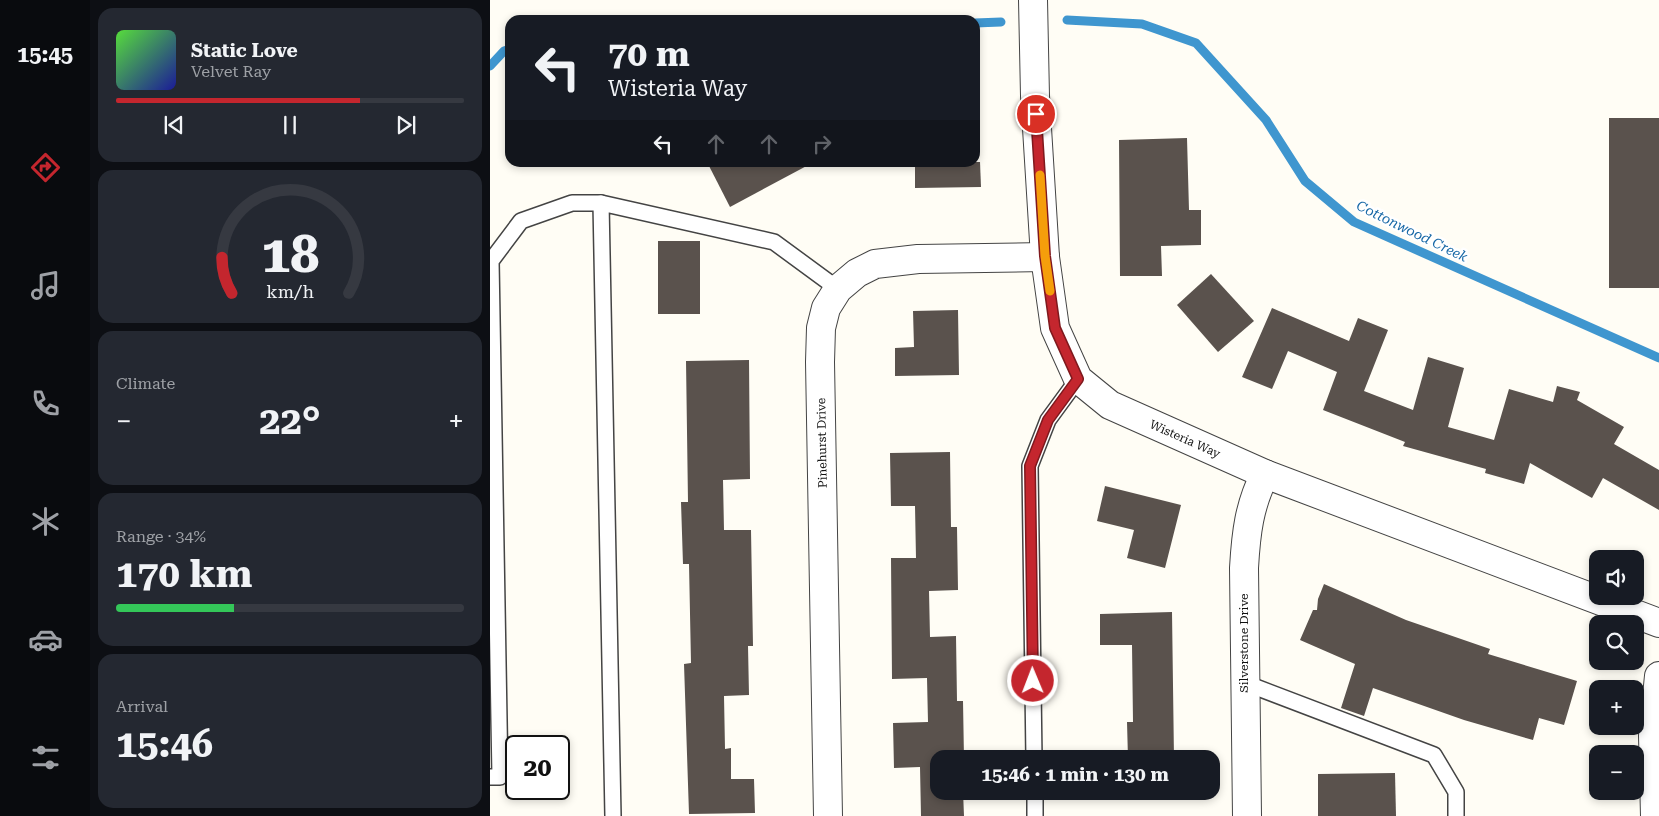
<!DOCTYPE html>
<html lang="en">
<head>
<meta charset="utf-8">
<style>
	:root { --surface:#171b24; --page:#242831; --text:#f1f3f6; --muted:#9ea1a6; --line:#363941; --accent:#c4262e }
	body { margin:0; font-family:"Roboto Serif",serif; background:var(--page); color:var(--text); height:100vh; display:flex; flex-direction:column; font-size:19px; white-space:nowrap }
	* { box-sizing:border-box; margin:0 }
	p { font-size:16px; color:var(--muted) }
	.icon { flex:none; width:28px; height:28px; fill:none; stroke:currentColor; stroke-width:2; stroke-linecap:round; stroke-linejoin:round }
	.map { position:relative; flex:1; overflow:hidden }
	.panel { display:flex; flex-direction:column; gap:8px; padding:8px; background:#0d0f14; width:400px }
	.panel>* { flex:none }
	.hud { position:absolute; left:15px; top:15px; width:475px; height:152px; border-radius:15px; box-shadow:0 2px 8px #0003; background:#171b24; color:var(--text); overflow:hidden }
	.fabs { position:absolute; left:1099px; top:550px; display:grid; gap:10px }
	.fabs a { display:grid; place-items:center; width:55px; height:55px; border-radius:10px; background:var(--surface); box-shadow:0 2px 8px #0003; font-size:25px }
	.speed { position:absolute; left:15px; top:735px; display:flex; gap:10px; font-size:25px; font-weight:700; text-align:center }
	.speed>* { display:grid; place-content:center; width:65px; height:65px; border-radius:50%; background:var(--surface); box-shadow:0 2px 8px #0003; line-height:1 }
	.speed .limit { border:2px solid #111; border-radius:8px; background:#fff; color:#111 }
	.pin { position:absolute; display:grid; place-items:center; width:42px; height:42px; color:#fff; margin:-21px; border:2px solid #fff; border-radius:50%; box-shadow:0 1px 5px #0007 }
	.me { position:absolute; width:55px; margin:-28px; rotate:359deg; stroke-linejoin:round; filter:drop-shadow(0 0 4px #0008) }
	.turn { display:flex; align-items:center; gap:18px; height:105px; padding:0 20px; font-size:22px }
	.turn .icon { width:65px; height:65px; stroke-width:2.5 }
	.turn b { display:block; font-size:35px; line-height:42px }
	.lanes { display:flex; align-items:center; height:48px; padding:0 20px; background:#0003; justify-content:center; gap:25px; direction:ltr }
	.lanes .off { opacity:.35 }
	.big { font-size:38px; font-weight:700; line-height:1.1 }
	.panel .tile { flex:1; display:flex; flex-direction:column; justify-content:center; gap:8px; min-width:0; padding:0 18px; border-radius:15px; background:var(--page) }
	.panel .dial { align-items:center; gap:0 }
	.dial svg { height:130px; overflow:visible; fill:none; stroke:var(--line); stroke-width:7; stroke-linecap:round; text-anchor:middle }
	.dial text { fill:var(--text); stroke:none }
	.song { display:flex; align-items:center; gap:15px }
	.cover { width:60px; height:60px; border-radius:8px; background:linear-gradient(135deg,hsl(110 70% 55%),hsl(240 70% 35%)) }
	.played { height:5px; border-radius:2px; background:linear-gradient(90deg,var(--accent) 70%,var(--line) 70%) }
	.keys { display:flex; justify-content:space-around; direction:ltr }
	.heat { display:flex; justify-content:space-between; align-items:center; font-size:28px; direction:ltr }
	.charge { height:8px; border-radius:4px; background:linear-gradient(90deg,#34c759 34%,var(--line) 0) }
	.trip { position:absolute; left:440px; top:750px; width:290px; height:50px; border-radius:15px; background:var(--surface); box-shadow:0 2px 8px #0003; font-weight:700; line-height:50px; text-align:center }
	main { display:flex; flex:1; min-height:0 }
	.tabs { display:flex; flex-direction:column; width:90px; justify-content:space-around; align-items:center; background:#090b0e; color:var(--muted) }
	.tabs .icon { width:35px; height:35px }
	.tabs .on { color:var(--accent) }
	.tabs b { font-size:22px; color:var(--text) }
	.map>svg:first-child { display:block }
</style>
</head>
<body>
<main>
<nav class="tabs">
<b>15:45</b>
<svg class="icon on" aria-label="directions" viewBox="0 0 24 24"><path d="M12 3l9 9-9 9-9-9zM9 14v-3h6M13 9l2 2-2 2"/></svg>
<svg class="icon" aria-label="music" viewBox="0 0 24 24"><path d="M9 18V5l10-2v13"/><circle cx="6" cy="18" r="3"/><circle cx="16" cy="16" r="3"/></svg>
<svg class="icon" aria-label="phone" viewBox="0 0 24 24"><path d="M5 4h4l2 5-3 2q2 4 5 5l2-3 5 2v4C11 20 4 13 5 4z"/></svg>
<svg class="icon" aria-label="climate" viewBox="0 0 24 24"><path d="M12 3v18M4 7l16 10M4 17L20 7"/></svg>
<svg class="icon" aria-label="car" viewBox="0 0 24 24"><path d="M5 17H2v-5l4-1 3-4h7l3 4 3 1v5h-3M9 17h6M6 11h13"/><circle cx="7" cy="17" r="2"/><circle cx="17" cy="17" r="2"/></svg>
<svg class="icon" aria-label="filters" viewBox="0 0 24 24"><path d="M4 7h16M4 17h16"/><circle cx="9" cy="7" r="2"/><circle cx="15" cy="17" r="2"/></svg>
</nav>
<section class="panel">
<div class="tile">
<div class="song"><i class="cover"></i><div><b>Static Love</b><p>Velvet Ray</p></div></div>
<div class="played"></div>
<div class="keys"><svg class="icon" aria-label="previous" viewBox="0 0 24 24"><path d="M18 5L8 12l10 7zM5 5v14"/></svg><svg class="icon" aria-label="pause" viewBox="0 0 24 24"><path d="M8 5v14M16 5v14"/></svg><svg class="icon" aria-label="next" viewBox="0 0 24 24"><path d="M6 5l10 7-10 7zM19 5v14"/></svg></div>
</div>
<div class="tile dial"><svg viewBox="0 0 100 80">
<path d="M14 69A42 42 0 1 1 86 69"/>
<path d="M14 69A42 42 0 0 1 8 47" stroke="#c4262e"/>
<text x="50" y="56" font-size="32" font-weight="700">18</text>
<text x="50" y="72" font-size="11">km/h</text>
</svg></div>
<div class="tile"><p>Climate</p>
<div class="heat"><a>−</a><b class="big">22°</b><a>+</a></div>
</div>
<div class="tile"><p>Range · 34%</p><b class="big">170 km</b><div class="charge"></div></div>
<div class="tile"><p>Arrival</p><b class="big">15:46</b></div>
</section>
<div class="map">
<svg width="1169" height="816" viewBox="0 0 1169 816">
	<rect width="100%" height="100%" fill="#fffdf5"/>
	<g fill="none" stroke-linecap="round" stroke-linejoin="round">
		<g stroke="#3f96cf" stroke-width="9">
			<path d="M577,20L652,24L706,43L776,120L815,181L864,222L1169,358"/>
			<path d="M485,23L511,22"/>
			<path d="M0,66L14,51L20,49"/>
		</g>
	</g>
	<g fill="#5a524d">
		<rect x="1119" y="118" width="50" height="170"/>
		<path d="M697,138L699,210H711V245L671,246L672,276H630L629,140Z"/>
		<path d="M217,162H324L240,207Z"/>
		<path d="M425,162H490L491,187L425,188Z"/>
		<rect x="168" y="241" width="42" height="73"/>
		<path d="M721,274L764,321L728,352L687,305Z"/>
		<path d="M782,308L859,341L868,318L898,330L874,391L923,410L938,357L974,368L958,427L1004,440L1019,389L1063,402L1067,386L1090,392L1087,400L1134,427L1124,444L1169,470V510L1113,478L1102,498L1040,463L1034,484L995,473L996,469L913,446L915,442L833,410L847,372L798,351L782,389L752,377Z"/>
		<path d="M468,310L469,375L405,376V348L424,347L423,311Z"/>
		<path d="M259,360L260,479L233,480L234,530H261L263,646H258L259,695L234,696L235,749L241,748V779H264L265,813L199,814L194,664L201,663L199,564H193L191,502H198L196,361Z"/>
		<path d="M460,452L461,527H467L468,590L439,591L440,637L466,636L467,701H473L474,759H449V791H473L474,816H431L430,767L404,768L403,723L438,722L437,678L402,679L401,558H426L425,506H401L400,453Z"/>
		<path d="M615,486L691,505L675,568L637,558L644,530L607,521Z"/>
		<path d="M834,584L916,620L1000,649L998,654L1087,681L1074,725L1049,718L1043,740L974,720L883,688L874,716L851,708L865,664L810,640L823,610H827L828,599Z"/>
		<path d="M682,612L684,759H638L637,722H643L642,645H610V614Z"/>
		<path d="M905,773L906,816H828V774Z"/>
	</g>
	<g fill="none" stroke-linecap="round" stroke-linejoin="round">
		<defs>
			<g id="service">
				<path d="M755,683L944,755L966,792V816"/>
				<path d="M544,759L540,466L558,420L588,379"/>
				<path d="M0,777H10L1,261L31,221L82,203H111"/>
				<path d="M545,791V816"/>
				<path d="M123,816L111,203L284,242L348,289"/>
			</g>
			<g id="minor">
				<path d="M543,0L545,96L555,257L565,328L588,379L620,405L775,474L1169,623"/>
				<path d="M338,816L330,362L331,328L336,308L348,289L367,273L385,264L428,259L555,257"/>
				<path d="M757,816L754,568C756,533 759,506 775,474"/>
				<path d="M1165,816L1163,736L1169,676"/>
			</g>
		</defs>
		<use href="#service" stroke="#444" stroke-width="18"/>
		<use href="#minor" stroke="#444" stroke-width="30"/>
		<use href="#service" stroke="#fff" stroke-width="15"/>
		<use href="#minor" stroke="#fff" stroke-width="28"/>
	</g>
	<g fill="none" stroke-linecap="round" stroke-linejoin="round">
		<defs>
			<path id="route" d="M543,681L540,466L558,420L588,379L565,328L555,256L546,114"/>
		</defs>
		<use href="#route" stroke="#7f191e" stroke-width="12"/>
		<use href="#route" stroke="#c4262e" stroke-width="9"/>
		<path stroke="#f59e0b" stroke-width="9" d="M550,175L555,256L560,291"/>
	</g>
	<g text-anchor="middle" stroke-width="5" stroke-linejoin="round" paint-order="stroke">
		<g font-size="12" fill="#111" stroke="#fff">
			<text transform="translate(695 439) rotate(24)" y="4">Wisteria Way</text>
			<text transform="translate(332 443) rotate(-91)" y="4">Pinehurst Drive</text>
			<text transform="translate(754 643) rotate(-90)" y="4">Silverstone Drive</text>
		</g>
		<g font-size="14" font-style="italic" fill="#1768a6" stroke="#fff">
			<text transform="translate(922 231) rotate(26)" y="5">Cottonwood Creek</text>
		</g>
	</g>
</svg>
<div class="fabs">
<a><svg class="icon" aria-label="sound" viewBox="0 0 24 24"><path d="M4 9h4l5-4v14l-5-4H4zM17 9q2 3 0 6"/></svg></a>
<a><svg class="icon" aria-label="search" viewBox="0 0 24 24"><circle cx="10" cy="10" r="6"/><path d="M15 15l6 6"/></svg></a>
<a>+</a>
<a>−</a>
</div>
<div class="speed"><div class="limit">20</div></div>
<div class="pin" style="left:546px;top:114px;background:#d93025"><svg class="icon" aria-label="arrive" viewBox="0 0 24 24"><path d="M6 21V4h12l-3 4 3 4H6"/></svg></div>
<svg class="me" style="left:543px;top:681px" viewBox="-20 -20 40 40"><circle r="17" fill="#c4262e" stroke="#fff" stroke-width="3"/><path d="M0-11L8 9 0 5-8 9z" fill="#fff"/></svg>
<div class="trip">15:46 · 1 min · 130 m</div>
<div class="hud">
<div class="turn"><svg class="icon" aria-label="left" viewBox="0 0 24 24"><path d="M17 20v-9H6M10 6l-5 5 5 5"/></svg><div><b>70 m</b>Wisteria Way</div></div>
<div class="lanes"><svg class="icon" aria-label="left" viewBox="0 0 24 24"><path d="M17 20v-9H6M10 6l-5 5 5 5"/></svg><svg class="icon off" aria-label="ahead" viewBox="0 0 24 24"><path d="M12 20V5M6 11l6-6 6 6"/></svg><svg class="icon off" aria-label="ahead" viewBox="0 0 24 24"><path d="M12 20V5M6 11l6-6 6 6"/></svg><svg class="icon off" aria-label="right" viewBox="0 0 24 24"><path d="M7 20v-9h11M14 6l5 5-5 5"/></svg></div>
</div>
</div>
</main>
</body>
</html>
